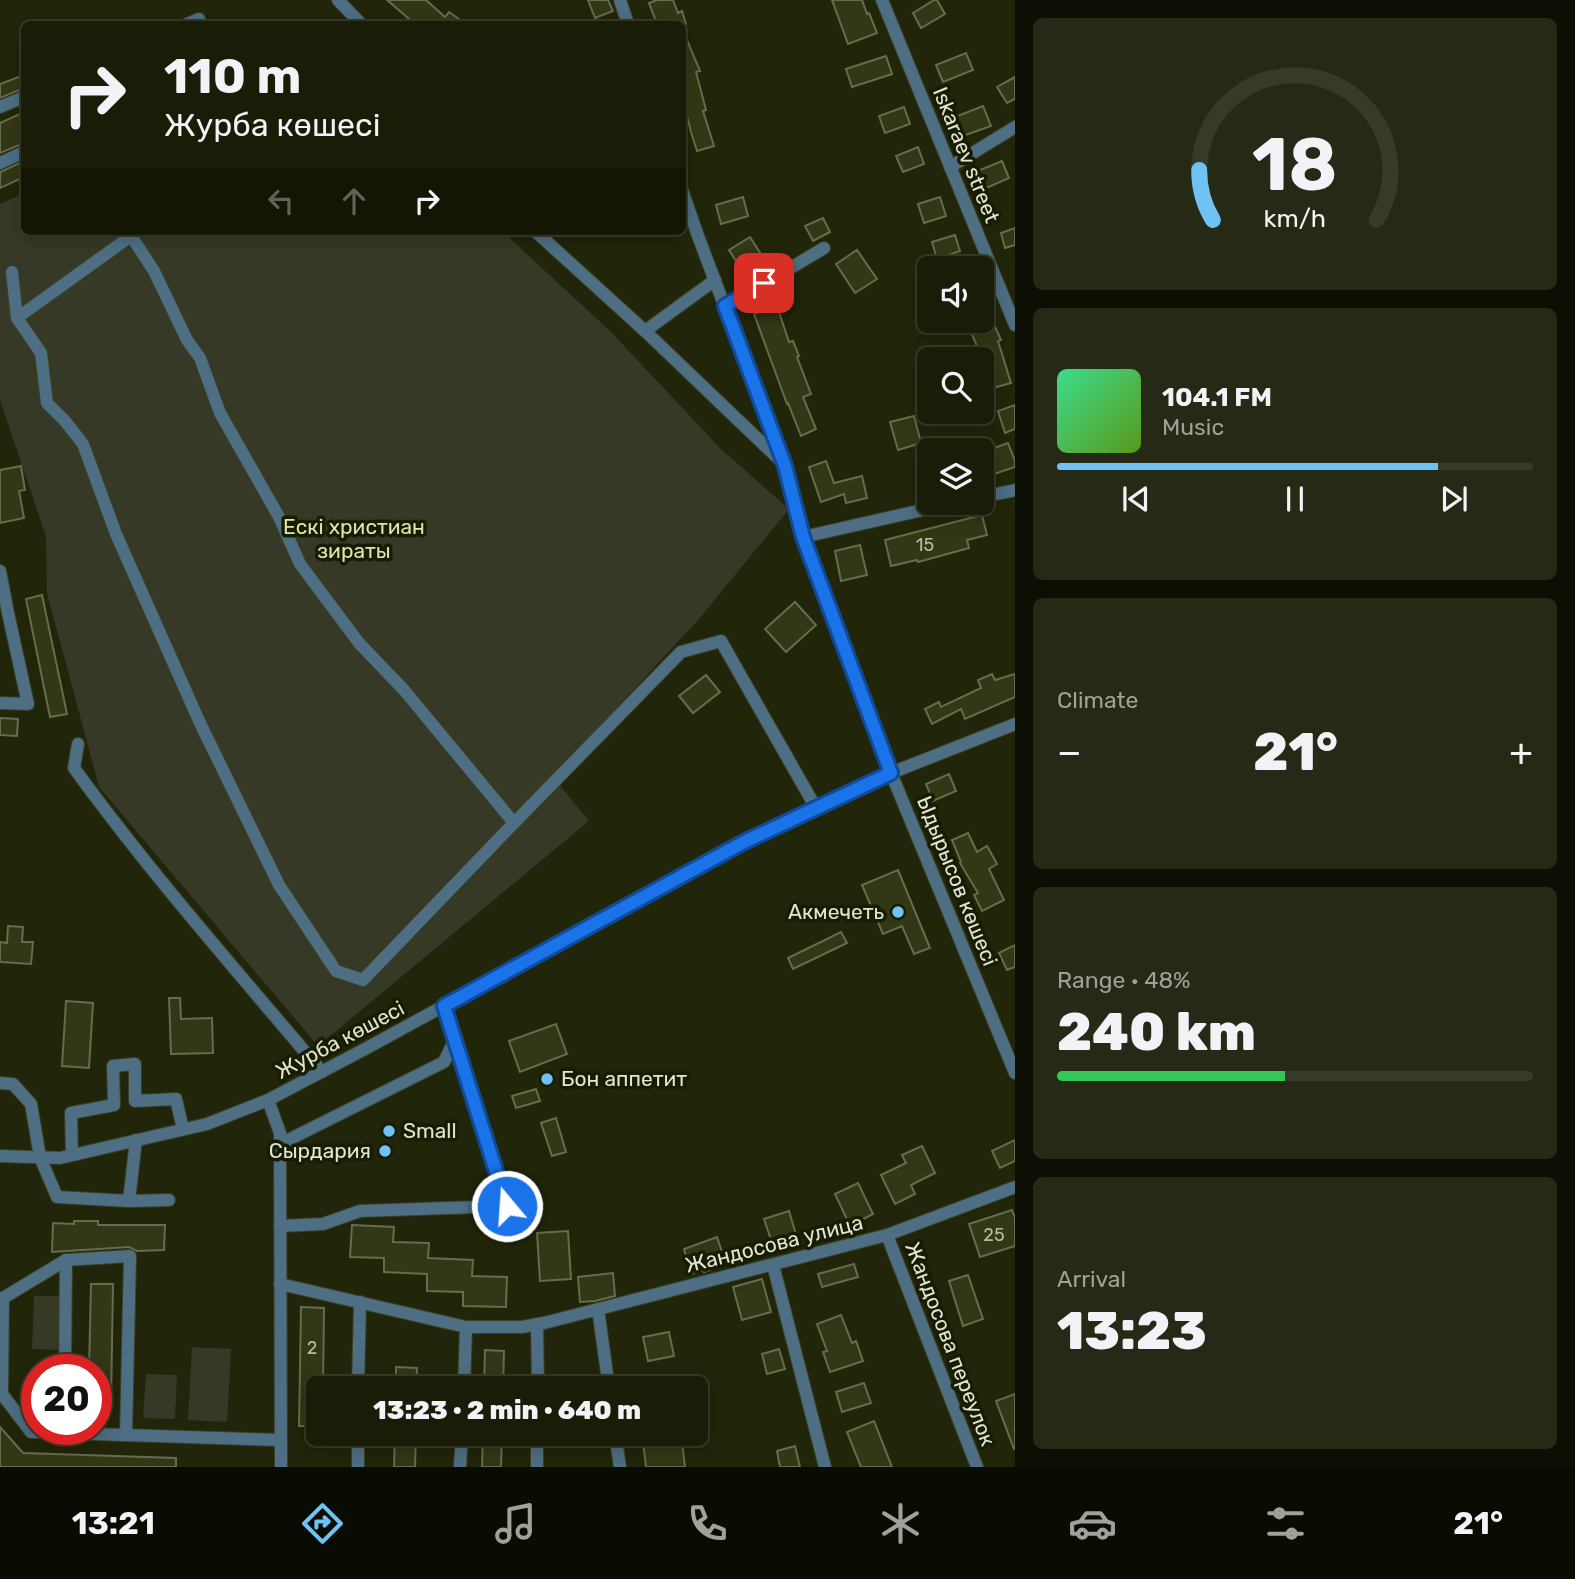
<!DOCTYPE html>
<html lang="en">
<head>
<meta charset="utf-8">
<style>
	:root { --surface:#191c07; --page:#262915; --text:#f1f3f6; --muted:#9fa19b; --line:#373a28; --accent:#6fc2f4 }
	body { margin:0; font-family:Rubik,sans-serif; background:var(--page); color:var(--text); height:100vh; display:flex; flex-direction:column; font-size:26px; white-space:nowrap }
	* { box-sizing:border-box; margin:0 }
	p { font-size:23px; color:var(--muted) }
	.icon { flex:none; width:38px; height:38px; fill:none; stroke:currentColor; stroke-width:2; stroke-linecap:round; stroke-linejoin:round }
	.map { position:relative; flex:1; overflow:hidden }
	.side { display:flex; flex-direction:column; gap:18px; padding:18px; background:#0e0f04; width:560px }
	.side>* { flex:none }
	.top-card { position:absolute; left:21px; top:21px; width:665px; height:214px; border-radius:10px; box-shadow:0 4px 18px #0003,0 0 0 2px var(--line); background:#191c07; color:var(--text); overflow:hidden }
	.controls { position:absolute; left:917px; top:256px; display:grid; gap:14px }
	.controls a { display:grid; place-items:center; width:77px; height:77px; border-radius:10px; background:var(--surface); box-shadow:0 4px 18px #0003,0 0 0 2px var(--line); font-size:35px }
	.speed { position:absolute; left:21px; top:1354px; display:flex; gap:14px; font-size:35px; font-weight:700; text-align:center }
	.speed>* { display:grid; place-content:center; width:91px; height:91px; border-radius:50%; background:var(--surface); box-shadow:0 4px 18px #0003,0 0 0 2px var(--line); line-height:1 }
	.speed .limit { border:10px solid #d22; background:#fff; color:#111 }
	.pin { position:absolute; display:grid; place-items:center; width:60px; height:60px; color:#fff; margin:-30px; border-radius:14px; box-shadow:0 4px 10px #0006 }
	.me { position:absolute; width:77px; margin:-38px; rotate:342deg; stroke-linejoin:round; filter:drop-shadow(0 0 5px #0008) }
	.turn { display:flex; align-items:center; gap:24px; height:147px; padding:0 28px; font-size:32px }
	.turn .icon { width:91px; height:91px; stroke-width:2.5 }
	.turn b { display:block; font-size:49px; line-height:60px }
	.lanes { display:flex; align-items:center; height:66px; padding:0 28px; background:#0003; justify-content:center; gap:35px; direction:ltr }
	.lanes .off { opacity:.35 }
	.big { font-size:52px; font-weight:800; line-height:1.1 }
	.side .tile { flex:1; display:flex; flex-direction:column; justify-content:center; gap:10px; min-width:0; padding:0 24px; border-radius:10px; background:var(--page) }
	.side .dial { align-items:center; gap:0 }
	.dial svg { height:182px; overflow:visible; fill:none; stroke:var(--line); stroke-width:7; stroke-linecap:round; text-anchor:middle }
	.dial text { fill:var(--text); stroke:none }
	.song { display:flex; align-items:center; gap:21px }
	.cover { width:84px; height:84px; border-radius:10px; background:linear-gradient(135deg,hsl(150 70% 55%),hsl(90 70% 35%)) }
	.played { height:7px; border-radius:4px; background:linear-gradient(90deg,var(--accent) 80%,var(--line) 80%) }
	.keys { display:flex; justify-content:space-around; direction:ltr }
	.heat { display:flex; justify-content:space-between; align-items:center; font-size:38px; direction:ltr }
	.charge { height:10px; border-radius:5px; background:linear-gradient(90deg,#34c759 48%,var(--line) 0) }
	.trip { position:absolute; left:306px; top:1376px; width:402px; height:70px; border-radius:10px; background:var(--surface); box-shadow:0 4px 18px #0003,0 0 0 2px var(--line); font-weight:800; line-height:70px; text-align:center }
	.tabs { display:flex; height:112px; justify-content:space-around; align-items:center; background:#0a0b03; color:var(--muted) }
	.tabs .icon { width:49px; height:49px }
	.tabs .selected { color:var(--accent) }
	.tabs b { font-size:32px; color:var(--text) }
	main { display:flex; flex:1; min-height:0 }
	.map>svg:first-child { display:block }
</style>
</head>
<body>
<main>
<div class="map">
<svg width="1015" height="1467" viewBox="0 0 1015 1467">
	<rect width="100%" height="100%" fill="#212509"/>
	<g fill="#363926">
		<path d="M24,193V231H502L611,332L721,449L789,509L699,619L553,777L589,821L318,1046L99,787L47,593L46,536L0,400V204Z"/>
		<path d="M34,1296H61L60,1350L32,1349Z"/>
		<path d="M192,1347L231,1349L227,1422L188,1420Z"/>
		<path d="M146,1374L177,1375L175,1419L143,1418Z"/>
	</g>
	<g fill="#323715" stroke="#666c4e" stroke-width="2">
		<path d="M387,0H426L445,17L449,12L466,24H415Z"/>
		<path d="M588,0H608L613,11L595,18Z"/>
		<path d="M657,0H673L678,13L682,11L686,24H657L649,3Z"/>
		<path d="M832,0H862L867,14L869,13L877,33L848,44Z"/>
		<path d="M934,0H937L945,14L921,28L913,13Z"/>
		<path d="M682,28L700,71L696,72L706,110L703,111L714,146L697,151L691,132L682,96Z"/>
		<path d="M966,53L973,70L943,82L936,65Z"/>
		<path d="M886,56L892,74L852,87L846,69Z"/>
		<path d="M21,76L24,88L0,98V84Z"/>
		<path d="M1015,77V99L1007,103L997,87Z"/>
		<path d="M983,106L991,126L963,136L955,117Z"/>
		<path d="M904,107L910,124L885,133L879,116Z"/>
		<path d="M24,112V143L0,153V123Z"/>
		<path d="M918,147L924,164L903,172L896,156Z"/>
		<path d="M24,161V177L0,188V172Z"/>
		<path d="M1002,161L1009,178L982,190L975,172Z"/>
		<path d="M743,197L748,216L721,224L716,205Z"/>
		<path d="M940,197L946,216L924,223L918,204Z"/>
		<path d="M823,218L830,232L813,241L805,226Z"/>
		<path d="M1015,228V245L1005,248L1001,233Z"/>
		<path d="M955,235L960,251L937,259L932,242Z"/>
		<path d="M750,237L766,262L745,275L729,250Z"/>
		<path d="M857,250L877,279L855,293L836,264Z"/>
		<path d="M777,306L789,342L793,341L799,356L797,357L811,394L803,397L816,429L801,436L788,403L787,404L754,314Z"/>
		<path d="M966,320H992L1001,340L998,341L1011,383L993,388L982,358Z"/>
		<path d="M1015,405V429L1005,433L998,411Z"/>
		<path d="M914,416L921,443L898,450L890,422Z"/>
		<path d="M1008,443L1015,461V467L991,475L983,452Z"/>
		<path d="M826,461L834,483L862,476L867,498L846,503L844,494L821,502L809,467Z"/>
		<path d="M21,466L25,490L19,491L24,518L0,523V470Z"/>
		<path d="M982,515L987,535L967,540L969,548L918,562L917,560L891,566L885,540Z"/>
		<path d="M860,545L867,575L841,581L835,551Z"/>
		<path d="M42,595L67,714L50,717L26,599Z"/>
		<path d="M795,602L816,625L786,652L765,629Z"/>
		<path d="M992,674L995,680L1015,674V697L965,719L961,709L932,724L925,709L939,702L941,707L981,688L978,680Z"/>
		<path d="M706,675L720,692L693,713L679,696Z"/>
		<path d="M0,718L18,719L17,736L0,735Z"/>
		<path d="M949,774L956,791L933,801L926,784Z"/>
		<path d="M968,833L977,852L987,846L997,864L989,869L1004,900L982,911L974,895L978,893L960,863L961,862L952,840Z"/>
		<path d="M898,870L930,948L914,954L902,926L883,934L862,885Z"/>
		<path d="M8,926L23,927L22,942H33L31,964L0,962V942L7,943Z"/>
		<path d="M841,932L847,943L793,969L788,958Z"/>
		<path d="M1015,945V967L1007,970L999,953Z"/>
		<path d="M169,998H180L181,1019L212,1018L213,1053L171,1054Z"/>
		<path d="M66,1001L93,1003L89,1068L62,1066Z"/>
		<path d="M556,1024L567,1054L520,1072L509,1041Z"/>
		<path d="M536,1089L540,1101L516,1108L512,1096Z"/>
		<path d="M556,1118L566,1152L552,1156L541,1123Z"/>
		<path d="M1015,1140V1161L1000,1168L992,1151Z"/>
		<path d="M922,1146L935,1173L911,1185L915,1194L895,1204L881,1175L906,1163L902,1155Z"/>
		<path d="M858,1183L873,1214L850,1226L835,1194Z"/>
		<path d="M1012,1210L1015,1218V1246L980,1257L969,1224Z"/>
		<path d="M789,1211L798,1241L774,1249L764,1219Z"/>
		<path d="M74,1221H98V1225H165L164,1250L137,1251L129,1247L52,1252L53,1223L74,1224Z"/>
		<path d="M352,1225L394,1227L393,1242L429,1243L428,1258L473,1260L472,1276L507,1277L506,1307L463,1306V1292L427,1291V1274L384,1272V1258L350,1257Z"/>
		<path d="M568,1231L571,1279L540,1281L537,1233Z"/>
		<path d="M717,1237L726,1264L704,1272V1270L691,1274L684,1249Z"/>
		<path d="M854,1264L858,1277L822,1287L818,1274Z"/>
		<path d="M613,1273L615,1296L595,1301L580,1302L578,1277Z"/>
		<path d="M968,1275L983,1319L963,1326L949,1281Z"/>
		<path d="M762,1279L771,1312L742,1320L733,1287Z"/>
		<path d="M91,1284H113L111,1403H96V1370H89Z"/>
		<path d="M301,1307L324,1308L323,1388H318V1426H299Z"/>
		<path d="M841,1315L852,1343L856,1341L863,1361L830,1372L823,1352L827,1351L817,1324Z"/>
		<path d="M669,1332L674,1356L648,1361L643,1337Z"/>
		<path d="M779,1349L785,1369L767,1374L762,1354Z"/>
		<path d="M485,1350L504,1351L503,1388H484Z"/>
		<path d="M396,1367L417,1368L416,1388H396Z"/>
		<path d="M864,1383L871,1403L842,1412L836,1392Z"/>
		<path d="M1015,1394V1449H1014L996,1401Z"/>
		<path d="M874,1421L892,1467H861L847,1432Z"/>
		<path d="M0,1427L23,1453L176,1458V1467H0Z"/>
		<path d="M395,1433H416L415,1467H394Z"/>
		<path d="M483,1433H502L501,1467H482Z"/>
		<path d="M642,1433H681L685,1467H646Z"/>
		<path d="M795,1446L800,1467H780L777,1451Z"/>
	</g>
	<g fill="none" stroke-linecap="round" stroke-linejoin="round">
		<defs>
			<g id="minor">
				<path d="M338,0L361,24"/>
				<path d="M620,0L628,24"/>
				<path d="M882,0L1015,325"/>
				<path d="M187,24L199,19"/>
				<path d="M0,107L24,97"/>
				<path d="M0,163L24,152"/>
				<path d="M950,167L1015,127"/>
				<path d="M682,190L698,236L785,466L803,537L891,773L1015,1073"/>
				<path d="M128,231L154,271L187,340L200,358L220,413L279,517L300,564L359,643L404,690L514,823L681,652L721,641L816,808"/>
				<path d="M535,231L645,331L783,463"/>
				<path d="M12,272L17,318L41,353L47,403L65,421L83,444L116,534L200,723L279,885L336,971L363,980L514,823"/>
				<path d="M725,307L824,248"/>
				<path d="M17,318L131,236"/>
				<path d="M645,331L715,280"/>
				<path d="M982,497L1015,490"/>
				<path d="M803,537L958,502"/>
				<path d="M0,571L8,613L28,704L0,703"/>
				<path d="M78,744L74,768C151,874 238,972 322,1072"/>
				<path d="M0,1083L13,1084L31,1104L40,1157L57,1197L129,1201L136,1140"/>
				<path d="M268,1100L280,1133L281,1467"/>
				<path d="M280,1144L444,1062L455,1039"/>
				<path d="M72,1155L71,1113L114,1105L113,1066L135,1064V1101L176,1099L183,1129"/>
				<path d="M0,1156L60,1158L207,1124L268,1100L365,1049L744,842L891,773L1015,724"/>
				<path d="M129,1201L169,1200"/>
				<path d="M280,1226L323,1224L360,1211L507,1206L444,1006"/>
				<path d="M887,1235L977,1467"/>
				<path d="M66,1260L130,1256L126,1435"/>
				<path d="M773,1265L825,1467"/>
				<path d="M280,1284L466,1327H522L544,1323L887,1235L1015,1187"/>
				<path d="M0,1298H3L2,1394L31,1432L281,1440"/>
				<path d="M3,1298L66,1260L65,1370"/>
				<path d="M598,1309L609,1388"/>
				<path d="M537,1324L538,1388"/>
				<path d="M358,1388L360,1302"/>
				<path d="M464,1388L466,1327"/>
				<path d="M615,1433L620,1467"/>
				<path d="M358,1467V1433"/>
				<path d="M460,1467L462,1433"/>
				<path d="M537,1467V1433"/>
			</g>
		</defs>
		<use href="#minor" stroke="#3c4025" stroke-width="14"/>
		<use href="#minor" stroke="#4d6e83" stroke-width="12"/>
	</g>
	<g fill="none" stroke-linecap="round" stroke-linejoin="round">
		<defs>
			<path id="route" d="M507,1206L444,1006L744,842L891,773L803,537L785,466L725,306L764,283"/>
		</defs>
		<use href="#route" stroke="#114b97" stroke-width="18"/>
		<use href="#route" stroke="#1a73e8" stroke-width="12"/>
	</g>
	<g fill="#6fc2f4" stroke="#181c02" stroke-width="2.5">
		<circle cx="898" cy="912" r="7"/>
		<circle cx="547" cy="1079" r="7"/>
		<circle cx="389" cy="1131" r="7"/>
		<circle cx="385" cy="1151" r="7"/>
	</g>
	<g text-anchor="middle" stroke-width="7" stroke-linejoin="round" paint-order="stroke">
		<g font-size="18" fill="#b5baa4">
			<text x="925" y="551">15</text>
			<text x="994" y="1241">25</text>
			<text x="312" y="1354">2</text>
		</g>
		<g font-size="21" fill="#e1e5d4" stroke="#181c02">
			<text transform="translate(966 155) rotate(68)" y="7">Iskaraev street</text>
			<text transform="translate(957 881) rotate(68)" y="7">Ыдырысов көшесі</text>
			<text transform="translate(340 1040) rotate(-28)" y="7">Журба көшесі</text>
			<text transform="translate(774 1244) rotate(-14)" y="7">Жандосова улица</text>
			<text transform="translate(950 1344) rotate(69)" y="7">Жандосова переулок</text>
		</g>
		<g font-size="21" fill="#dce8a9" stroke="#181c02">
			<text x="354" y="534">Ескі христиан<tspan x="354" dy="24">зираты</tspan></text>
		</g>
		<g font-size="21" fill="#e1e5d4" stroke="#181c02" text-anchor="end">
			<text x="884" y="919">Акмечеть</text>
			<text x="561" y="1086" text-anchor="start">Бон аппетит</text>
			<text x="403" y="1138" text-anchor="start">Small</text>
			<text x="371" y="1158">Сырдария</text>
		</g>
	</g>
</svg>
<div class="controls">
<a><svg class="icon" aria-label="sound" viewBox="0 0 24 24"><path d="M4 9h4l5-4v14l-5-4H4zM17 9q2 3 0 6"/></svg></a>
<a><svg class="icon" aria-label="search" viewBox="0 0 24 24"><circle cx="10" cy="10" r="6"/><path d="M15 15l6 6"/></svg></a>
<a><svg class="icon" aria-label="layers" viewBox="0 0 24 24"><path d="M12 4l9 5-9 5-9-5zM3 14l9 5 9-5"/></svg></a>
</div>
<div class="speed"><div class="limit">20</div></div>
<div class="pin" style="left:764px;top:283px;background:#d93025"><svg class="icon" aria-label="arrive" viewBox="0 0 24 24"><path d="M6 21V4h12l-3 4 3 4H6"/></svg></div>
<svg class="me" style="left:507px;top:1206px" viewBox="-20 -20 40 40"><circle r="17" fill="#1a73e8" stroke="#fff" stroke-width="3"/><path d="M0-11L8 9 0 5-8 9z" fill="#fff"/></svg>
<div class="trip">13:23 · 2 min · 640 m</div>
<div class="top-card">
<div class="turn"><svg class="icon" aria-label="right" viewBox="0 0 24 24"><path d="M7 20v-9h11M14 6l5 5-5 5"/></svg><div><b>110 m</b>Журба көшесі</div></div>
<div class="lanes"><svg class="icon off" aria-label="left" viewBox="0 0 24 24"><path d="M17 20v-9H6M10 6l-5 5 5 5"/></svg><svg class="icon off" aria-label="ahead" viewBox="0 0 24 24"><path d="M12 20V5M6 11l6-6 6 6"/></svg><svg class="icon" aria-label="right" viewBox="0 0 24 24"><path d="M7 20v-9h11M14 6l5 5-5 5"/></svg></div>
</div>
</div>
<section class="side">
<div class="tile dial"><svg viewBox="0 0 100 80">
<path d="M14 69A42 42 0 1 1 86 69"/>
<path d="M14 69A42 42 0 0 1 8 47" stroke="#6fc2f4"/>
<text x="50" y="56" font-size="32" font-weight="700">18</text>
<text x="50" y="72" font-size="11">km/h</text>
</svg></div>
<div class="tile">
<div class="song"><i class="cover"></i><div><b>104.1 FM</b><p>Music</p></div></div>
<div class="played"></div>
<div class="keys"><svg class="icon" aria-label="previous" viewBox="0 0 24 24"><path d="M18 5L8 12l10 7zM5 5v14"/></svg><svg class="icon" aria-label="pause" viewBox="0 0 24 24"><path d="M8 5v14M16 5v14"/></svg><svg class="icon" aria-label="next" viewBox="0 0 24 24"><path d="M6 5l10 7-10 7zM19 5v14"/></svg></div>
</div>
<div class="tile"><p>Climate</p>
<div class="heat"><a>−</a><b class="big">21°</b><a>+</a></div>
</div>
<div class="tile"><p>Range · 48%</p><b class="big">240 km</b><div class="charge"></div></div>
<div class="tile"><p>Arrival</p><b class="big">13:23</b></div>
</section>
</main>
<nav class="tabs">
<b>13:21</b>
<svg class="icon selected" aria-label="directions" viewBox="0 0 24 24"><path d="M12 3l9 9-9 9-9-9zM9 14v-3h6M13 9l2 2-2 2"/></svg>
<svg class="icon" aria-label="music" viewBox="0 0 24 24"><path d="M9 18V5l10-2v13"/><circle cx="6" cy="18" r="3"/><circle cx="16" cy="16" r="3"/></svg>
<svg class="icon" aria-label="phone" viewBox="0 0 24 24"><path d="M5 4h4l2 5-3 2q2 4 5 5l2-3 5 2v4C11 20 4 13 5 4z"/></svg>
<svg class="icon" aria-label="climate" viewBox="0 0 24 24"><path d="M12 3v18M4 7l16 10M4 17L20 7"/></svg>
<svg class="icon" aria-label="car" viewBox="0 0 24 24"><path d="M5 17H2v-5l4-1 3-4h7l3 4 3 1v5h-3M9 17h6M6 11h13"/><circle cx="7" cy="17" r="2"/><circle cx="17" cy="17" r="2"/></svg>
<svg class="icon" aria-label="filters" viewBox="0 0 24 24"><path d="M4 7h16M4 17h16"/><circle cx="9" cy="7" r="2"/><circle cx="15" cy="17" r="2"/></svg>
<b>21°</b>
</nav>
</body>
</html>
